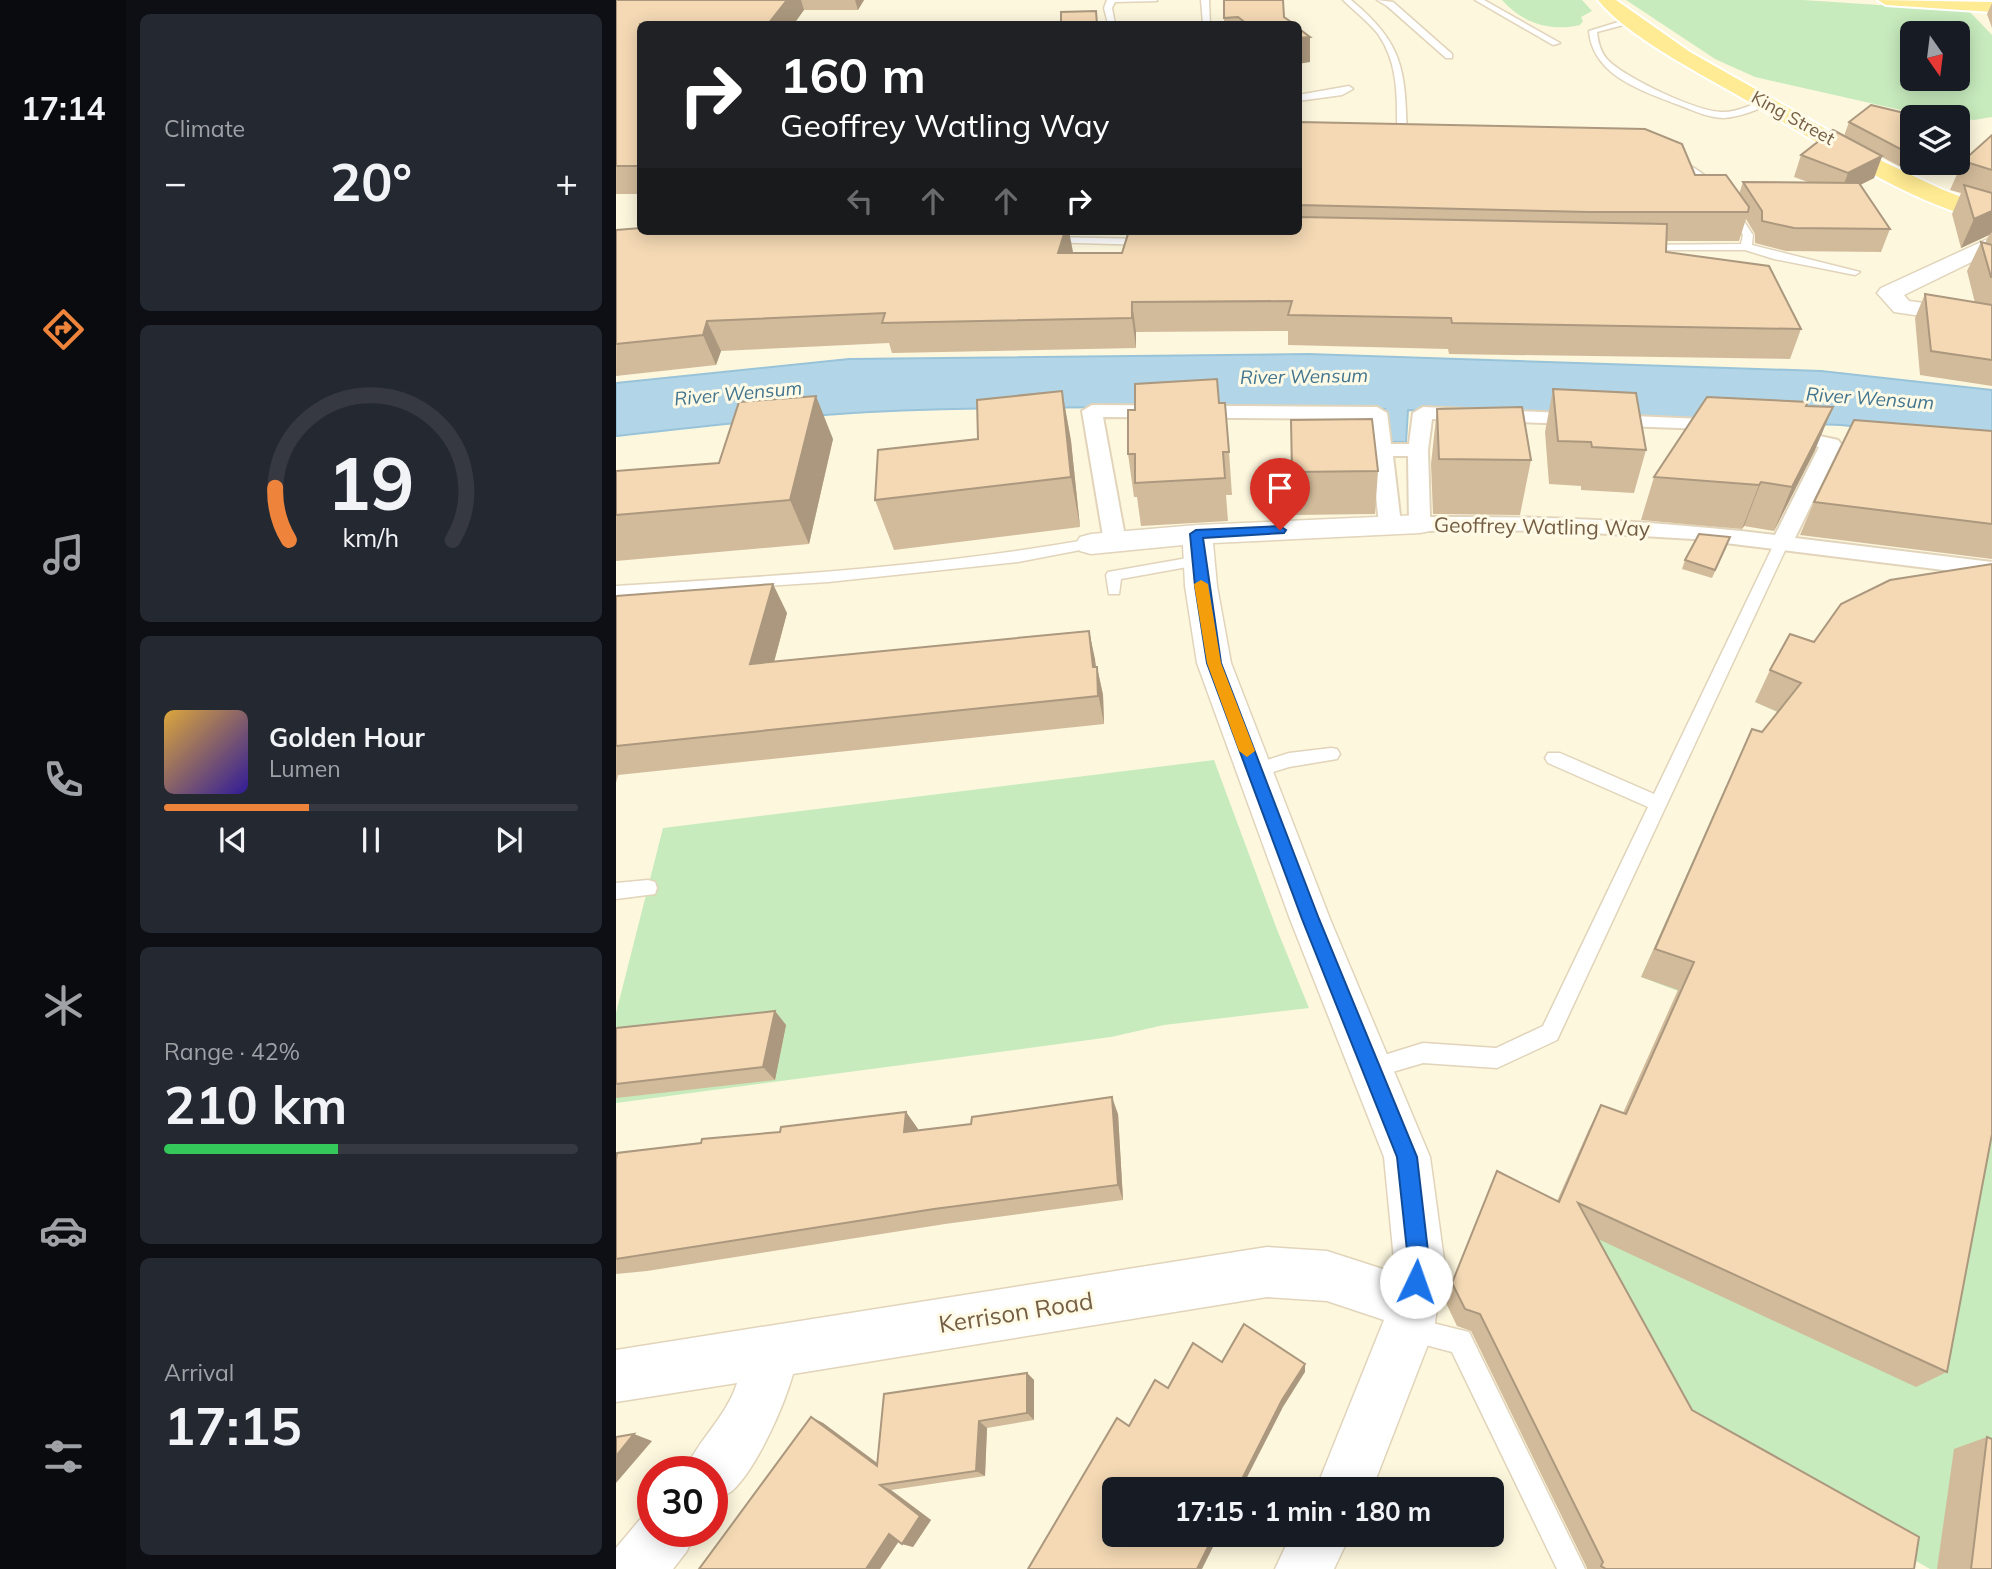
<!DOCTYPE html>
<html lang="en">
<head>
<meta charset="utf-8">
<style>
	:root { --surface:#171b24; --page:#242831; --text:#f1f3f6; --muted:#9ea1a6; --line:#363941; --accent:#ee843c }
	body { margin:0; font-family:Mulish,sans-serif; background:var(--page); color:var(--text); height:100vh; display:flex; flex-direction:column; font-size:26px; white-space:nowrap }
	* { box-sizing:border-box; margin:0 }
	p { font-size:23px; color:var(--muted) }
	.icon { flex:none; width:38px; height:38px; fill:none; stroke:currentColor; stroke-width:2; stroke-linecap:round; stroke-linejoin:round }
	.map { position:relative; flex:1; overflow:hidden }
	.side { display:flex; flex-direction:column; gap:14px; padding:14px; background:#0d0f14; width:490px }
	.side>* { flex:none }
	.guide { position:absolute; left:21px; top:21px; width:665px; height:214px; border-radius:10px; box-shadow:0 4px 18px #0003; background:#202124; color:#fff; overflow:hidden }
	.needle { width:46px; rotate:166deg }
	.buttons { position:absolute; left:1284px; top:21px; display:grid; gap:14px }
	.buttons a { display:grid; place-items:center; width:70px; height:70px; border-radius:10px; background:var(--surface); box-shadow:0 4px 18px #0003; font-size:35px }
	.speed { position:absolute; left:21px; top:1456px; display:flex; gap:14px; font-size:35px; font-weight:700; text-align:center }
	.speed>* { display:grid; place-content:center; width:91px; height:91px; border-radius:50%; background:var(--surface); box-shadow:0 4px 18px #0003; line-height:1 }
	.speed .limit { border:10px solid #d22; background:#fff; color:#111 }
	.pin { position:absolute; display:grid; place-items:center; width:60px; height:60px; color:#fff; margin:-72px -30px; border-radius:50% 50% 50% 0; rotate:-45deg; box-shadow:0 0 7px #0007 }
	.pin .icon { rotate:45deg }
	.me { position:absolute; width:77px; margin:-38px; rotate:3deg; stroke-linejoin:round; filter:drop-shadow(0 0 5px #0008) }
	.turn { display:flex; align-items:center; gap:24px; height:147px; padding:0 28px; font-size:32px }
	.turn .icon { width:91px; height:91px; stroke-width:2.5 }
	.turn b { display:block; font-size:49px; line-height:60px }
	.lanes { display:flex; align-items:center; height:66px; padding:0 28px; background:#0003; justify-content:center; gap:35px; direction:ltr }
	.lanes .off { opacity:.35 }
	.big { font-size:52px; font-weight:700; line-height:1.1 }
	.side .widget { flex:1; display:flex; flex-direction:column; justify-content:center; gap:10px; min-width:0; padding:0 24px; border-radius:10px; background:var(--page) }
	.side .dial { align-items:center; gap:0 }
	.dial svg { height:182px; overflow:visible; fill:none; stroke:var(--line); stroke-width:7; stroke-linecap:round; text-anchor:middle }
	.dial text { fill:var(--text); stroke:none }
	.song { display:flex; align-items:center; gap:21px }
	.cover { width:84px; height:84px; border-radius:10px; background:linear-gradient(135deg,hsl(40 70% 55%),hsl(250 70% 35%)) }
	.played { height:7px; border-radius:4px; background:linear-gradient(90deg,var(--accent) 35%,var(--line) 35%) }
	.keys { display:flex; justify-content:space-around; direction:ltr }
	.heat { display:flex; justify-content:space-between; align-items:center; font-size:38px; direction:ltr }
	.charge { height:10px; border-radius:5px; background:linear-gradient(90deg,#34c759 42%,var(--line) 0) }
	.trip { position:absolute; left:486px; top:1477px; width:402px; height:70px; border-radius:10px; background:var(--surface); box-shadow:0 4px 18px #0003; font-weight:700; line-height:70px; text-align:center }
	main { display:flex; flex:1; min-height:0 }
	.menu { display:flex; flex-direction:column; width:126px; justify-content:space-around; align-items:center; background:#090b0e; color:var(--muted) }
	.menu .icon { width:49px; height:49px }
	.menu .active { color:var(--accent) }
	.menu b { font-size:32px; color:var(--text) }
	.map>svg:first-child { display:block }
</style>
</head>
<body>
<main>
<nav class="menu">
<b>17:14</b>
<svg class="icon active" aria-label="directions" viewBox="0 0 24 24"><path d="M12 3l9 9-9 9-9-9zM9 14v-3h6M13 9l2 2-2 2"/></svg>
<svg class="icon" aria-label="music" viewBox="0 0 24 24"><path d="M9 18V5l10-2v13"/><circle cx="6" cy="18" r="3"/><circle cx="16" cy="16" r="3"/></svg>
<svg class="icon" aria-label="phone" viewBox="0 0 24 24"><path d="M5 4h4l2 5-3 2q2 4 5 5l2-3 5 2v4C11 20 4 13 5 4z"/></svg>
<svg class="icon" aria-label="climate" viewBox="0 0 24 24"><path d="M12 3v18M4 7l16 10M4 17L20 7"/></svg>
<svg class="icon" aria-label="car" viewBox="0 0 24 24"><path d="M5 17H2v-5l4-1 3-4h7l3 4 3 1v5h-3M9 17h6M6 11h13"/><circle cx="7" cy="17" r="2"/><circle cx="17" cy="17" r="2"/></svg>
<svg class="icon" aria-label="filters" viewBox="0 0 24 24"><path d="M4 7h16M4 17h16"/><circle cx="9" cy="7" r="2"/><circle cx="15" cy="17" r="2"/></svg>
</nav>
<section class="side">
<div class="widget"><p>Climate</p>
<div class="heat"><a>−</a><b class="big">20°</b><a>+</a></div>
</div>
<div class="widget dial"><svg viewBox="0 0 100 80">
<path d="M14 69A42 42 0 1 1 86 69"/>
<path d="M14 69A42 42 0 0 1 8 46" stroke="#ee843c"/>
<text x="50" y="56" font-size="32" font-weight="700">19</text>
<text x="50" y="72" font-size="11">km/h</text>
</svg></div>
<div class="widget">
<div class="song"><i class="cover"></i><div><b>Golden Hour</b><p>Lumen</p></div></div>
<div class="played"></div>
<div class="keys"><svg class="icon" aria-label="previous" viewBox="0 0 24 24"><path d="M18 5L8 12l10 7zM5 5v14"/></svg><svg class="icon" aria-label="pause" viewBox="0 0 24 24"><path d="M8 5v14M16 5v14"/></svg><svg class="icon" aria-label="next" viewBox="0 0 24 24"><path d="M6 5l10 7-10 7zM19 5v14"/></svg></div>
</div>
<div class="widget"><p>Range · 42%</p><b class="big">210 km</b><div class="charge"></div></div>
<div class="widget"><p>Arrival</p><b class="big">17:15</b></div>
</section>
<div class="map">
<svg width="1376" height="1569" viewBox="0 0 1376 1569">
	<rect width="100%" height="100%" fill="#fdf7de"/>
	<g fill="#c7ebbd" fill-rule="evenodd">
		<path d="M886,0H966L976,11L965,17L967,21L964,25C935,32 906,23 886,0Z"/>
		<path d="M1010,0H1187L1353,11L1376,35V117L1358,120L1316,117L1139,77L1099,59ZM1342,33V79H1297V33Z"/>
		<path d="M1376,605V1569H1314L1056,1423L956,1236L1062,991L1025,977L1110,786L1133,794L1121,760L1131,764L1168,715L1139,702Z"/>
		<path d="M598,760L660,927L693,1008L548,1025L495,1037L0,1103V1013L47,828Z"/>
	</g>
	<path fill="#b2d6e7" stroke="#98c3d9" stroke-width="2" d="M692,354L1205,371L1376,390V441L1225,425L792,410L790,442H775L769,409C613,408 457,405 302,410C201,413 100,425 0,436V383L233,359Z"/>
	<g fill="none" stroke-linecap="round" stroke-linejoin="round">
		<defs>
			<g id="service">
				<path d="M491,0H540L541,1L499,2L496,8L499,24H492L488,8Z"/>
				<path d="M585,0H593L594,24H587Z"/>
				<path d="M727,0H735C789,45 789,71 791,137L797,138V142L786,143L781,140C781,104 784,65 762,34C752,21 739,12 727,0Z"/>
				<path d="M761,0L777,2L836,54V58H830L771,6Z"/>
				<path d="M859,0H868L944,43L937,45Z"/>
				<path d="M1012,19L1015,23L981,32C982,42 984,50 990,58C1006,77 1083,113 1108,112C1122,112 1136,104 1150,100L1154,103C1143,110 1122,117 1108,118C1091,118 1075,109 1060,104C1024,90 977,75 973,31Z"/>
				<path d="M733,86L737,89L726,95L682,101V95Z"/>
				<path d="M1054,161C1087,159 1122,211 1137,235L1136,245L1244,272L1239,275L1158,259L1129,250H1021L1020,248L1025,245L1125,244L1127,235C1106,201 1090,183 1054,165Z"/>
				<path d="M431,237L532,239L537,242L532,245L427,242L426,240Z"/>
				<path d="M475,539L480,541L482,544L480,547L402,562L212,582L0,596V586C159,576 318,567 475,539Z"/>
				<path d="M1165,539L1172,544L941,1040L881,1068L807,1063L756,1078L749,1075L745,1068L749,1061L807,1043L880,1048L927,1026L1032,807L932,763L929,758L932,753H944L1038,794L1158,544Z"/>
				<path d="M583,556L588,558L590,561L588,564L505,579L503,594H493L490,575L492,572Z"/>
				<path d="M715,748L721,749L724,754L721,759L673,767L638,778L632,776L629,771L632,766L673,753Z"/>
				<path d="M32,880L39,882L41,888L39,894L0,899V883Z"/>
				<path d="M792,1317L853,1332L969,1569H941L836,1352L783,1338L780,1329L783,1320Z"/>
			</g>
			<path id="pedestrian" d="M476,405L761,407L771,413L775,444H793L797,413L807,407L1109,420L1119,426L1116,430L816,419L812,450L814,517C930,516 1044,521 1159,535L1203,447L1161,438L1158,434L1168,428L1222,440L1225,444L1179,538L1376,562V576L1077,539L926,530L804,531L797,529L793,524L792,456H777L785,524L781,529H767L763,524L752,419L487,417L510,542L507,547H491L488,542L466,411Z"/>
			<g id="minor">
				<path d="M1376,237V252L1288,295L1293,301L1374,312L1376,313V329L1360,324L1278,312L1261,293L1265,288Z"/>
				<path d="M804,515L814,517L819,524L814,531L804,533L597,543L601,586L615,663L714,919L814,1157L828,1260L818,1329L756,1489H700L768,1320L711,1301L651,1297L177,1374C168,1406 141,1468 116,1491C111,1495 102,1497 96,1500V1472H68C82,1440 111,1416 121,1383L0,1402V1350L651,1247L711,1251L776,1272L778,1260L768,1157L674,919L581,663L569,586L567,545L475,554L464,551L460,544L464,537L475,534L581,525Z"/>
				<path d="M37,1508V1531H79L71,1551L57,1569H0V1548L31,1511Z"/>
				<path d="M675,1535H734L718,1569H659Z"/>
			</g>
			<g id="primary">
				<path d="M982,0H1000L1074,52L1268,162L1325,189L1376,209V223C1287,201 1206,144 1128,99C1087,75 1010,36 982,0Z"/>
				<path d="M1262,0L1376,2V12L1270,5Z"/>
			</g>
		</defs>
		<use href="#service" stroke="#e1d4ba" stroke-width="3"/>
		<use href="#pedestrian" stroke="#e1d4ba" stroke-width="4"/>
		<use href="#minor" stroke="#e1d4ba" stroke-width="3"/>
		<use href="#primary" stroke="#fff" stroke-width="4"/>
		<use href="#service" fill="#fff" fill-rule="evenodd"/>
		<use href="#pedestrian" fill="#fff" fill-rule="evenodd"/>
		<use href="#minor" fill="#fff" fill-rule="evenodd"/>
		<use href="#primary" fill="#ffeb93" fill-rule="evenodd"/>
	</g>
	<g fill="#d2bb9b">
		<path d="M0,0H248L242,10H188L24,24V194H0Z"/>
		<path d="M608,0L668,17L678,24H608Z"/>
		<path d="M1376,3V28L1371,14Z"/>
		<path d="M1297,117V159L1283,166L1266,157L1258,178L1244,185L1274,229L1265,252L1170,251L1139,243V234L1130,219L1123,241H1050V252L1185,329L1174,359L833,354L832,349L672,345V331L520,332V348L276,353L273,343L105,351L100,365L0,376V230L453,231L456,253H506L682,231V122L1079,175L1123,194L1127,182H1192L1178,177L1185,155L1228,136L1233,122Z"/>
		<path d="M1376,135V386L1304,375L1299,318L1309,294L1359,303L1351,271L1365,242L1369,243L1373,235L1345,248L1336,214L1345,193L1334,190L1347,161Z"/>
		<path d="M937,389L1030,450L1018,493L965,490V486L933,484L929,432Z"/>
		<path d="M446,391L455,441L464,527L278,550L259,500L362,439Z"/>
		<path d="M1192,402L1190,406L1199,450L1158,531L1128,526L1126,529L1025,520L1038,477Z"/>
		<path d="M603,403L613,452L616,495H610L612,521L525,526L521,497H518L512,454Z"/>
		<path d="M821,409L915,460L904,515L817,514L815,464Z"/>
		<path d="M675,420L762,471L759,514L676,515Z"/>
		<path d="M1376,431V559L1184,535L1198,502Z"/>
		<path d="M217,439L193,544L0,561V471L103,463Z"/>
		<path d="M1111,546L1096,578L1066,569L1069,560Z"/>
		<path d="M0,596L171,613L158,662L473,631L480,667H481L487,695L488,724L2,775L0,783Z"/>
		<path d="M1174,634L1331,1372L1300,1387L982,1239L1076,1410L1298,1569H971V1568L855,1331L841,1326L829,1301L881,1171L941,1201L973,1129L985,1105L1007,1113L1062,990L1025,977L1136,729L1146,732L1162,712L1139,702L1154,670Z"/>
		<path d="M159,1011L170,1025L159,1080L0,1098V1028Z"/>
		<path d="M290,1112L302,1129L301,1131L502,1114L507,1200L329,1224L31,1271L0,1274V1159Z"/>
		<path d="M411,1373L418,1380V1420L371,1428L369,1476L275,1490L315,1520L297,1547L286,1544L283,1541L264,1569L195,1417L207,1423L261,1463Z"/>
		<path d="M1371,1437L1376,1569H1321L1338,1449Z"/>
	</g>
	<g fill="#ab987e">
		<path d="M171,0H185L188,10L178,24H152Z"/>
		<path d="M239,0H248L242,10Z"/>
		<path d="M694,37V62L682,64V38Z"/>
		<path d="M1297,147V159L1283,166L1288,151Z"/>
		<path d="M1266,156L1258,178L1224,195L1232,173Z"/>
		<path d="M1376,211V232L1373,235L1345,248L1358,219Z"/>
		<path d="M449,231H453L457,252L447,283L442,253Z"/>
		<path d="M516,302L520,332V348L516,318Z"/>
		<path d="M91,321L105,351L100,365L87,335Z"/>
		<path d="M446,391L455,441L464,527L455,477Z"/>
		<path d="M200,396L217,439L193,544L174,500Z"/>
		<path d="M1217,407L1199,450L1158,531L1176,487Z"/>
		<path d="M1145,482L1128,526L1126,529L1143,485Z"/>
		<path d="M157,584L171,613L150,692L134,664Z"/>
		<path d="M473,631L479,659L482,686L481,667L487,695L488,724L477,667Z"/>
		<path d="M159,1011L170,1025L159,1080L147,1067Z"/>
		<path d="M496,1097L502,1114L507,1200L502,1185Z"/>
		<path d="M290,1112L302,1129L300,1148L288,1132Z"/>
		<path d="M689,1364V1372L667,1407L625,1489H621L666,1400Z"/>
		<path d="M411,1373L418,1380V1420L411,1413Z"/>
		<path d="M195,1417L207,1423L272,1471L261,1466Z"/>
		<path d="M363,1421L371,1428L369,1476L360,1471Z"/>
		<path d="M18,1434L36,1441L0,1483V1456Z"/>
		<path d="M264,1485L275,1490L315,1520L297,1547L286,1544Z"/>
		<path d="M273,1534L285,1538L264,1569H250Z"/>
		<path d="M598,1535H603L586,1569H581Z"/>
	</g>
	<g fill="#f4d9b4" stroke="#ab987e" stroke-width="2">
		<path d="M0,0H171L152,24H24V166H0Z"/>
		<path d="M608,0H667L668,17L678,24H631L622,17L608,18Z"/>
		<path d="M480,11L481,24H445V12Z"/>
		<path d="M682,28L694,37L682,38Z"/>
		<path d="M1255,105L1305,117H1297V147L1288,151L1233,122Z"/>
		<path d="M682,122L1029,129L1066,144L1079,175H1110L1133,207L1132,212H972L682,205Z"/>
		<path d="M1217,130L1266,156L1232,173L1185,155Z"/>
		<path d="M1376,135V170L1347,161Z"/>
		<path d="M1127,182L1243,183L1274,229L1178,228L1146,221V211Z"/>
		<path d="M1348,185L1376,193V211L1358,219Z"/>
		<path d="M682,217L1051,224L1050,252L1153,266L1185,329L836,323L835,318L672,315L676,301L516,302V318L266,323L269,313L91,321L87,335L0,344V230L24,228V231H449L442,253H506L512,234L518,233L519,231H682Z"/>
		<path d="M1365,242L1376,245V277H1375Z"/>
		<path d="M1309,294L1376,305V360L1315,351Z"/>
		<path d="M601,379L603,403H609L613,452H607L609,478L519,483V454H512V410H519V384Z"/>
		<path d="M937,389L1020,393L1030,450L976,447L975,442L942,441Z"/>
		<path d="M446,391L455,477L259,500L262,450L362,439L361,400Z"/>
		<path d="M200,396L174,500L0,515V471L103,463L123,402Z"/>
		<path d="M1091,397L1192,402L1190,406L1217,407L1176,487L1145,482L1143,485L1038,477Z"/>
		<path d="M906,407L915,460L823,459L821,409Z"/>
		<path d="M756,419L762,471L676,472L675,420Z"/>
		<path d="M1238,420L1376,431V524L1198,502Z"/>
		<path d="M1083,534L1114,537L1099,570L1069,560Z"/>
		<path d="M1376,564V1134L1331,1372L962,1203L1076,1410L1303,1537L1298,1569H990L985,1566L987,1562L864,1314L849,1309L836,1283L881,1171L943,1202L985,1105L1010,1114L1078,962L1039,949L1136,729L1146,732L1185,683L1154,670L1174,634L1198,642L1225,604L1274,580Z"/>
		<path d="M157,584L134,664L473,631L477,667H481L482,696L0,746V596Z"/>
		<path d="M159,1011L147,1067L0,1084V1028Z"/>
		<path d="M496,1097L502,1185L318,1209L0,1259V1159L1,1153L85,1143L86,1139L164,1132L165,1127L290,1112L288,1132L355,1124L356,1117Z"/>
		<path d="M628,1324L689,1364L666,1400L621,1489H499V1535H598L581,1569H412L501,1418L513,1426L539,1380L552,1388L577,1343L606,1362Z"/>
		<path d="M411,1373V1413L363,1421L360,1471L264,1485L304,1516L286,1544L273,1534L250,1569H83L195,1417L261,1466L268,1394Z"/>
		<path d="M18,1434L0,1456V1437Z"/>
		<path d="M1371,1437L1376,1439V1569H1355Z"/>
	</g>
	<path fill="#1a73e8" stroke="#114b97" stroke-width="2" d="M664,526L670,530L668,533L587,538L605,663L703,919L801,1157L813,1260L807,1290L800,1293L792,1290L789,1282L792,1260L781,1157L686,919L591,663L579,586L574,534L580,530Z"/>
	<path fill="#f59e0b" d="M585,580L592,584L605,663L639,751L631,757L623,751L591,663L578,584Z"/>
	<g text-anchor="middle" stroke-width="6" stroke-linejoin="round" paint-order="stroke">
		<g font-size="18" fill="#745e45" stroke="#fffae5">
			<text transform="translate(1177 118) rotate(29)" y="6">King Street</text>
		</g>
		<g font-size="19" font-style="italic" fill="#417590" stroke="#fffae5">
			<text transform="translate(688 376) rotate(-1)" y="7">River Wensum</text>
			<text transform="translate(122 393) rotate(-5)" y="7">River Wensum</text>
			<text transform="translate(1254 398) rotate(4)" y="7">River Wensum</text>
		</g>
		<g font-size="21" fill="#745e45" stroke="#fffae5">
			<text transform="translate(926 527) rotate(1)" y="7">Geoffrey Watling Way</text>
		</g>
		<g font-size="24" fill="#745e45" stroke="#fffae5">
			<text transform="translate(400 1313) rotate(-9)" y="8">Kerrison Road</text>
		</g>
	</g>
</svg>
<div class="buttons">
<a><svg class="needle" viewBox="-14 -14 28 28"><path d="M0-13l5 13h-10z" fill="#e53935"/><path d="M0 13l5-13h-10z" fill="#9ea1a6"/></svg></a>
<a><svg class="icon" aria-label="layers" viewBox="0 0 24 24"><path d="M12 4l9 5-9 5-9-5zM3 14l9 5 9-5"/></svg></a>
</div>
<div class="speed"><div class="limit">30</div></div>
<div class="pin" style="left:664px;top:530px;background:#d93025"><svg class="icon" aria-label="arrive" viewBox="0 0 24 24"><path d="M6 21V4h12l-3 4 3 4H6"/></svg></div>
<svg class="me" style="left:800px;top:1282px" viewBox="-20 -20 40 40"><circle r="19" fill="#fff"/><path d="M0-13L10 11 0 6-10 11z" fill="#1a73e8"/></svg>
<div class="trip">17:15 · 1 min · 180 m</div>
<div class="guide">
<div class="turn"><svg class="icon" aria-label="right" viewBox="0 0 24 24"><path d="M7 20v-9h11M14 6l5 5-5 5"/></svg><div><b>160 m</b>Geoffrey Watling Way</div></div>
<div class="lanes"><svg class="icon off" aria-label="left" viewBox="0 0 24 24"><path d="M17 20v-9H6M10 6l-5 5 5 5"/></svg><svg class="icon off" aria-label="ahead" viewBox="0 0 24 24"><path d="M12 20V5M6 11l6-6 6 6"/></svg><svg class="icon off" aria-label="ahead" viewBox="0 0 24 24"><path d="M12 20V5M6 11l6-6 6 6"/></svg><svg class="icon" aria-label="right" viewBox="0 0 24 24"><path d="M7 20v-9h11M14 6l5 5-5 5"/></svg></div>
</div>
</div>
</main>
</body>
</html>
